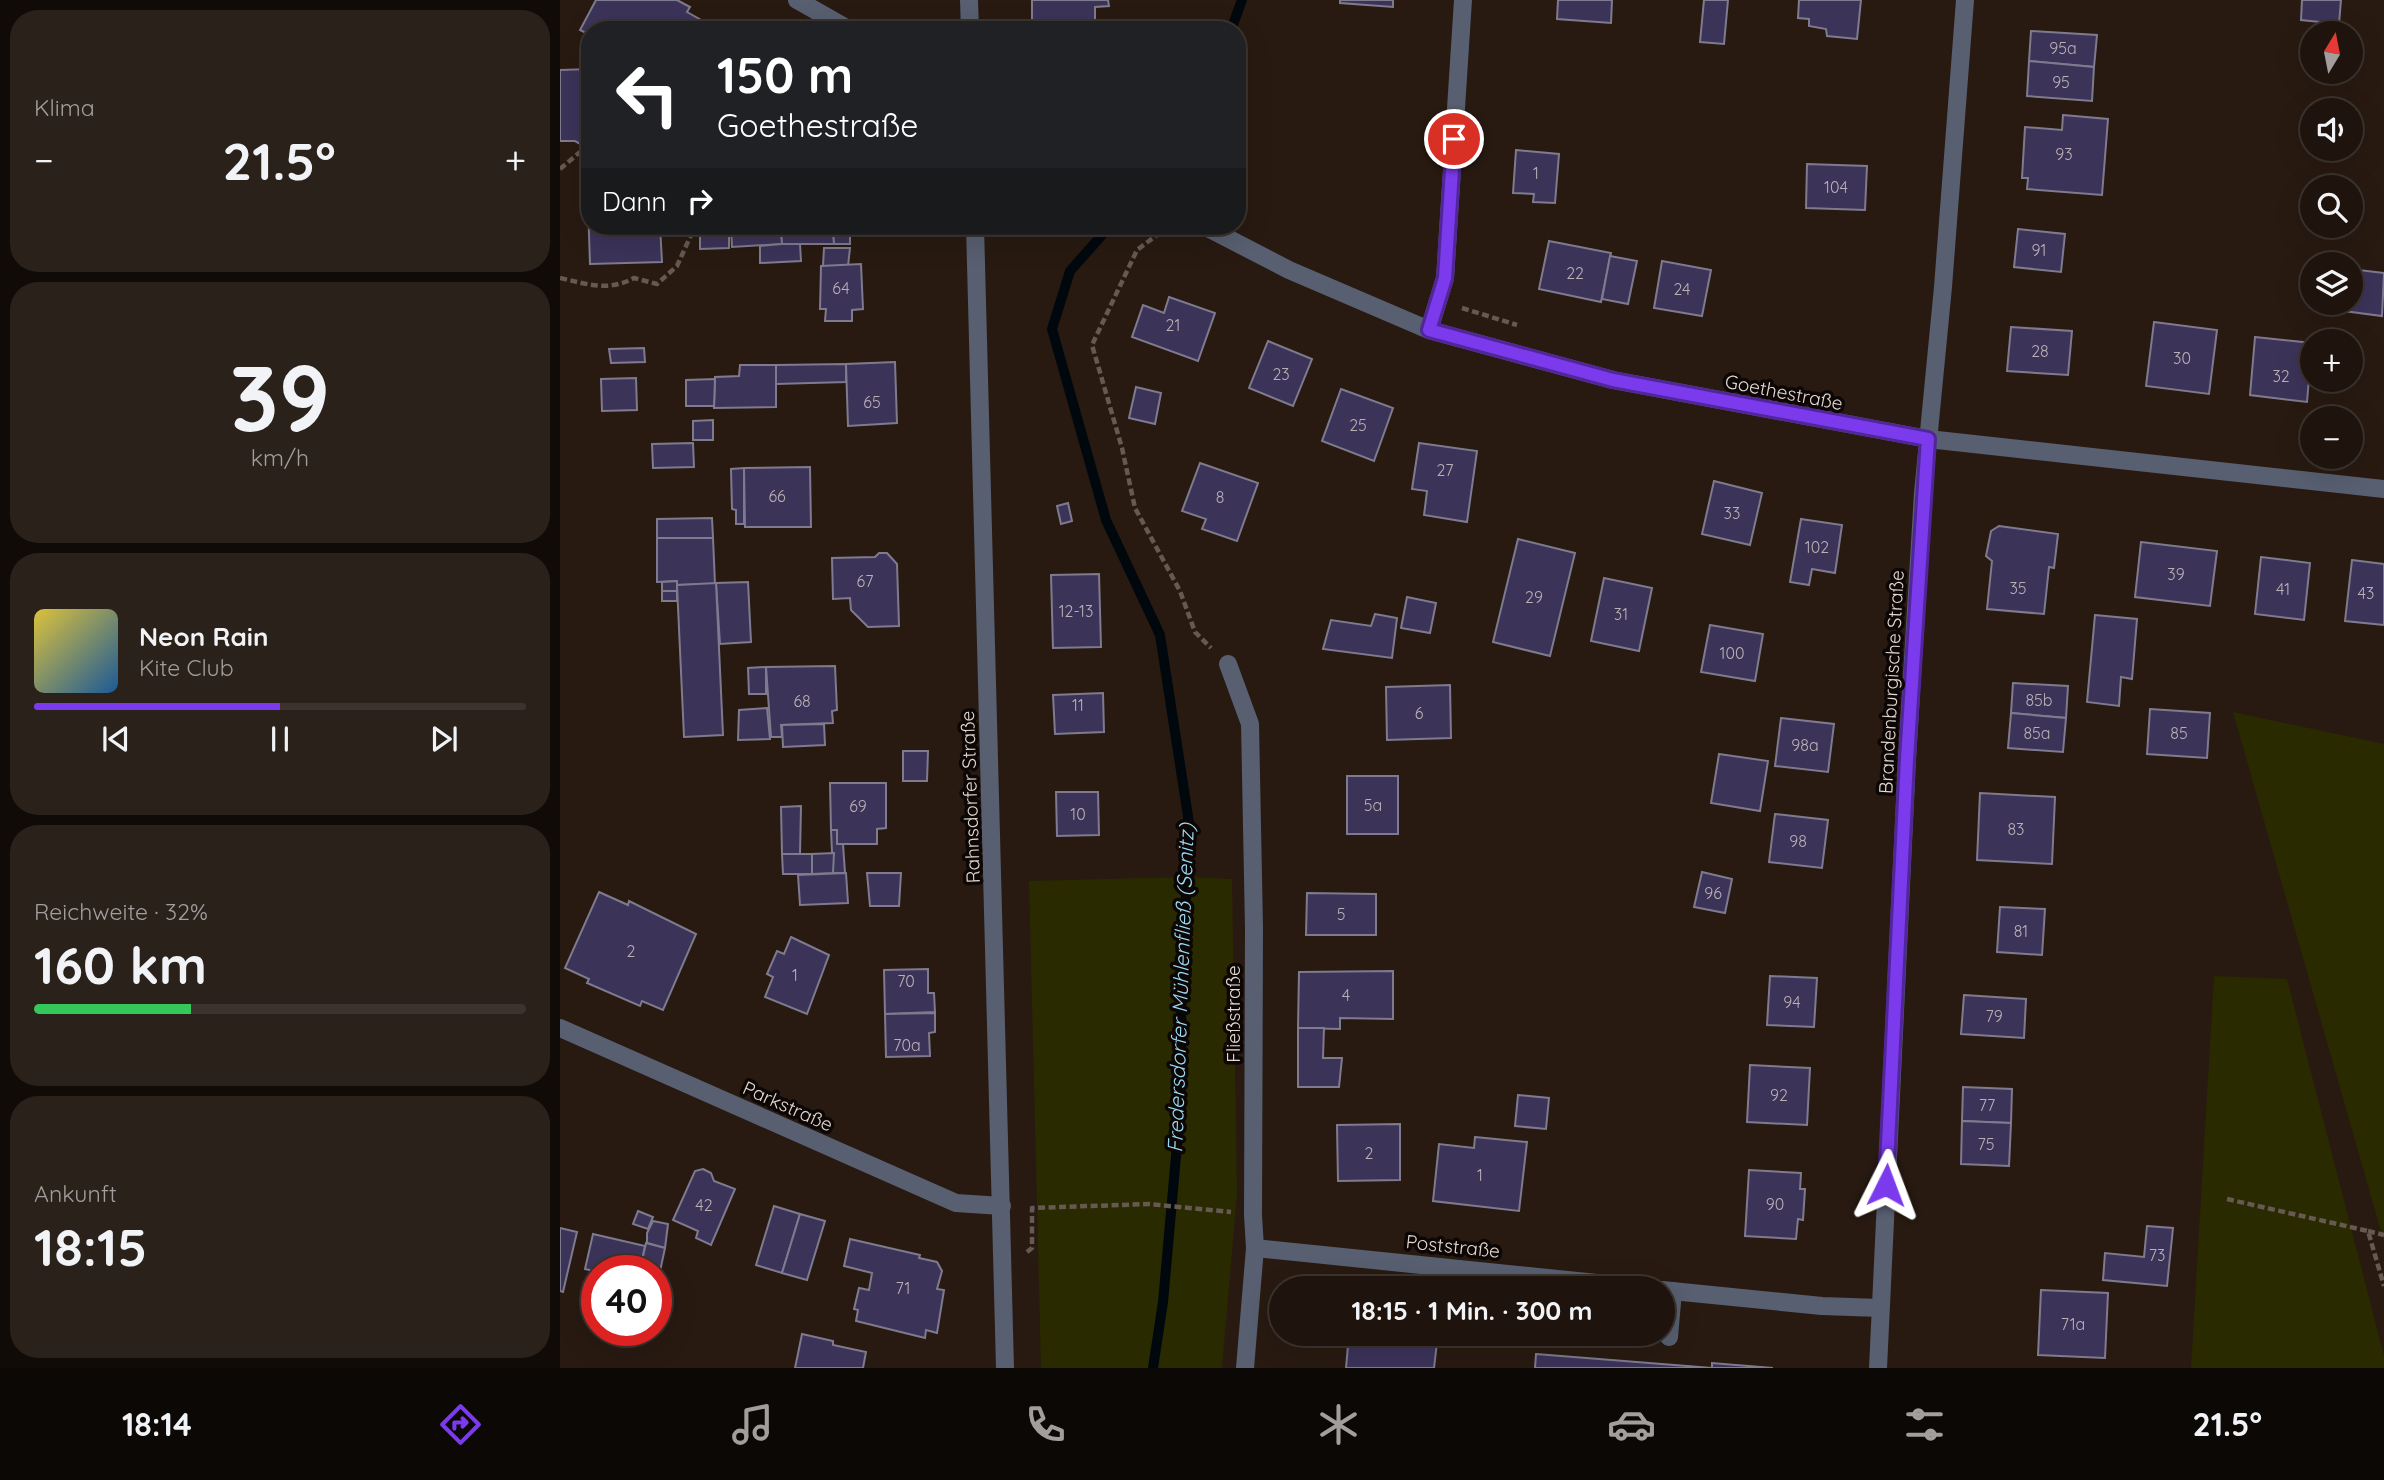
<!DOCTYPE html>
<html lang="de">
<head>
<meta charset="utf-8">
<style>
	:root { --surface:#1e140d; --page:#2b211b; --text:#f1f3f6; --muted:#a19e9d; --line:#3c332e; --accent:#7c3aed }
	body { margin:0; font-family:Quicksand,sans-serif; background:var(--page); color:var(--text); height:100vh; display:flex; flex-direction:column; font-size:26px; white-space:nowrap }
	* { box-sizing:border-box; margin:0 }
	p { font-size:23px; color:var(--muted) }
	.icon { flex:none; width:38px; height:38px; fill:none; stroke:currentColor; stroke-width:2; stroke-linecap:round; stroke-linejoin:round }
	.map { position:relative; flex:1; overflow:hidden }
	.side { display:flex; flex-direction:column; gap:10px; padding:10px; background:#100b07; width:560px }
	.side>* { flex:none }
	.hud { position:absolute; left:21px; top:21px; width:665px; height:214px; border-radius:28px; box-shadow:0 7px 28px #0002,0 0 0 2px var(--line); background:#202124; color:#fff; overflow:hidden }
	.needle { width:46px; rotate:10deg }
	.fabs { position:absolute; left:1740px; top:21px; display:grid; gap:14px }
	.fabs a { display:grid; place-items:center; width:63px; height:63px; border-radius:50%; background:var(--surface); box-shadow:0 7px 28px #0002,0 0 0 2px var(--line); font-size:35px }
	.speed { position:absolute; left:21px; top:1255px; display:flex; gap:14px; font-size:35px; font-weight:700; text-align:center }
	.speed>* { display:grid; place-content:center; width:91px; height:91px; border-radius:50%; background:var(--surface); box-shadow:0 7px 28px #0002,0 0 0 2px var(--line); line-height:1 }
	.speed .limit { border:10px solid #d22; background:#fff; color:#111 }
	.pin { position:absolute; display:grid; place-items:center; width:60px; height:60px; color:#fff; margin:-30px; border:4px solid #fff; border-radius:50%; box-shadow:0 2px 7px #0007 }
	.me { position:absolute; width:77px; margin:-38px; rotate:3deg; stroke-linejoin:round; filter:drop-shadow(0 0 5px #0008) }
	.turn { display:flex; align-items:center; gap:24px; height:147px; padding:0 21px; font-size:32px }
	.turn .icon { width:91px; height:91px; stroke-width:2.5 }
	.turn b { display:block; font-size:49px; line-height:60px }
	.then { display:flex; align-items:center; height:66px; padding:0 21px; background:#0003; gap:14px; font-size:26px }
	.big { font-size:52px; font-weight:700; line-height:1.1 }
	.side .tile { flex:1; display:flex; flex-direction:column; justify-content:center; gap:10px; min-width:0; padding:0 24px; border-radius:28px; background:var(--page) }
	.side .dial { align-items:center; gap:0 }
	.dial b { font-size:91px; line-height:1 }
	.song { display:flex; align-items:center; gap:21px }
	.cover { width:84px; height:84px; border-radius:10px; background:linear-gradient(135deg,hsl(50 70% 55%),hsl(210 70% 35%)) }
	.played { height:7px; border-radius:4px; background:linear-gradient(90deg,var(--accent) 50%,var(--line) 50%) }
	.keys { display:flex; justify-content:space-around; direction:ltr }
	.heat { display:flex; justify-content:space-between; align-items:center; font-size:38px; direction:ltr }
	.charge { height:10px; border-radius:5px; background:linear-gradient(90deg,#34c759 32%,var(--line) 0) }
	.trip { position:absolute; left:709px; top:1276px; width:406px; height:70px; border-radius:35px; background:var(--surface); box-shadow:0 7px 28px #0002,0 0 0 2px var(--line); font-weight:700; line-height:70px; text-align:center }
	.tab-bar { display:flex; height:112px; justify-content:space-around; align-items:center; background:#0c0805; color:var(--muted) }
	.tab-bar .icon { width:49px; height:49px }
	.tab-bar .current { color:var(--accent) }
	.tab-bar b { font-size:32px; color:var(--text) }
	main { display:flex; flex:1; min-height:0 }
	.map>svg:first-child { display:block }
</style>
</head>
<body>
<main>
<section class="side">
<div class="tile"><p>Klima</p>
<div class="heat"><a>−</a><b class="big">21.5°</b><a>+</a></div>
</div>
<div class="tile dial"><b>39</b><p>km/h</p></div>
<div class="tile">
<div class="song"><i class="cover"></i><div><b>Neon Rain</b><p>Kite Club</p></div></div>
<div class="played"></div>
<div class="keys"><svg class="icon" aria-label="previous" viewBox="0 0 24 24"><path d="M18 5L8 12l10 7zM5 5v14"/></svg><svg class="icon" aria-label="pause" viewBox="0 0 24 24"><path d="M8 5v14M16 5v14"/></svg><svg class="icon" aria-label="next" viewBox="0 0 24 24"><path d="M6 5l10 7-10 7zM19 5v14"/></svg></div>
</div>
<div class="tile"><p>Reichweite · 32%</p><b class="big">160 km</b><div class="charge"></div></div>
<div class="tile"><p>Ankunft</p><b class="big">18:15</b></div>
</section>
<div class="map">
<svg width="1824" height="1368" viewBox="0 0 1824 1368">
	<rect width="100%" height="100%" fill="#281a11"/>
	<g fill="#292a00">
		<path d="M1673,712L1824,744V1242Z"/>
		<path d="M626,877L672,879L677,1193L662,1368H481L469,881Z"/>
		<path d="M1654,976L1727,979L1824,1356V1368H1631Z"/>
	</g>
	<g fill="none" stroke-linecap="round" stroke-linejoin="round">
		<g stroke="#00080e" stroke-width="10">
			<path d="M671,30L682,0"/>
			<path d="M550,226L510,271L492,329L546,520L600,635L630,829L622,959L620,1111L603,1302L593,1368"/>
		</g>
	</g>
	<g fill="#3c3359" stroke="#7e7b8e" stroke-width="2">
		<path d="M36,0H117L130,7L127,12L159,30H30V35L20,30Z"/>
		<path d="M472,0H548L549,6L535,7V22L472,23Z"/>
		<path d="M780,0H833V7L780,3Z"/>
		<path d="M998,0H1052L1051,23L997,19Z"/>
		<path d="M1144,0H1168L1164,44L1140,42Z"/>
		<path d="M1239,0H1301L1297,39L1267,36L1266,29L1249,26V19L1238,18Z"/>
		<path d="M1742,0H1781L1779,24L1741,20Z"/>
		<path d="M1471,31L1537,35L1534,67L1469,61Z"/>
		<path d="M1469,61L1534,67L1532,101L1467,96Z"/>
		<path d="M30,69V226H100L102,262L30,264L26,147L15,141H0V70Z"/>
		<path d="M1503,115L1548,119L1542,195L1467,189L1468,178H1462L1465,127L1502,130Z"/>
		<path d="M956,150L999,154L995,203L973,202L974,194L953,193Z"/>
		<path d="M1247,164L1307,166L1305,210L1246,208Z"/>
		<path d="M171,226H221L222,244L172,247Z"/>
		<path d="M221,226H273L274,244H222Z"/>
		<path d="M273,226H290V244H274Z"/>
		<path d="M1458,229L1505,234L1501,272L1454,267Z"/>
		<path d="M140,231H169V248L140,249Z"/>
		<path d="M989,241L1051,253L1041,302L979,289Z"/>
		<path d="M222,244H240L241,261L200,263V246Z"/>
		<path d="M264,248H290L288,266H263Z"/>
		<path d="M1050,256L1077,261L1068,304L1042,299Z"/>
		<path d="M1102,261L1151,270L1142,316L1094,308Z"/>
		<path d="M301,264L303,309L292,310V321H265L266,309H260L261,266Z"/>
		<path d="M1790,269L1824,273L1822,316L1769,309V303H1790Z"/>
		<path d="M609,297L655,313L638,361L572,337L583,305L604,313Z"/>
		<path d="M1594,322L1657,330L1649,394L1586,386Z"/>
		<path d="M1451,327L1512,331L1508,375L1447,371Z"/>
		<path d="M1695,337L1752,343L1747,402L1690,395Z"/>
		<path d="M708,341L752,359L733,406L689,388Z"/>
		<path d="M84,348L85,362L51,363L49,349Z"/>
		<path d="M335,362L337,423L288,426L286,364Z"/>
		<path d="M286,364V382L216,384V365Z"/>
		<path d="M180,365H216V407L154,408L155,377L179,376Z"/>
		<path d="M76,378L77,410L42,411L41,379Z"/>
		<path d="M155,379L154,406H126V380Z"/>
		<path d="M576,387L601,393L595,424L569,418Z"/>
		<path d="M781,389L833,408L814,461L762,441Z"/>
		<path d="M153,420V440H133V421Z"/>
		<path d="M133,443L134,467L93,468L92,444Z"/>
		<path d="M859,443L917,451L907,522L864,515L867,491L852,489Z"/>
		<path d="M640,463L698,483L677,541L642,529L646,519L622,511Z"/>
		<path d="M250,467L251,527H185L184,468Z"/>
		<path d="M184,468V524H176V510L172,509L171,469Z"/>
		<path d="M1154,481L1202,493L1190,545L1142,534Z"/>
		<path d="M508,503L512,521L501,524L497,506Z"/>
		<path d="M152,518L153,538H97V519Z"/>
		<path d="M1241,519L1282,525L1275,573L1252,569L1249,585L1230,582Z"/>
		<path d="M1439,526L1498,534L1494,568L1489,567L1484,614L1427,609L1432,561L1426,556L1431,531Z"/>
		<path d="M97,538H153L155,584L117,585V581L97,582Z"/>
		<path d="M958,539L1015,553L990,656L933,642Z"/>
		<path d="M1581,542L1657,551L1650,606L1575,597Z"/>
		<path d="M319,553H327L337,564L339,626L308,627L291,610L290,598L273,599L272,558L315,557Z"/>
		<path d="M1701,557L1750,563L1744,620L1695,614Z"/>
		<path d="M1792,560L1824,564V625L1785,621Z"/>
		<path d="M539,574L541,647L493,648L491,575Z"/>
		<path d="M1044,578L1092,588L1079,651L1031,641Z"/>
		<path d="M117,581V591H102V582Z"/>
		<path d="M188,582L191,642L160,644L156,583Z"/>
		<path d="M156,583L163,735L124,737L117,585Z"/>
		<rect x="102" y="591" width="15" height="10"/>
		<path d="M847,597L876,603L870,633L841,628Z"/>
		<path d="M815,614L837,618L832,658L763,649L771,620L811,626Z"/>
		<path d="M1535,615L1577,619L1572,679L1561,677L1559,706L1527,702Z"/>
		<path d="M1150,625L1203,634L1195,681L1141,672Z"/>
		<path d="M275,666L277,710L272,711L273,723L221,725L222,737H211L206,667Z"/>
		<path d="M206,667V694H189L188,668Z"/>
		<path d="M1453,683L1508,686L1506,718L1451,713Z"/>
		<path d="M890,685L891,738L827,740L826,687Z"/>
		<path d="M543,693L544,732L495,734L493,695Z"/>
		<path d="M207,708L210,739L178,740L179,710Z"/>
		<path d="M1590,709L1650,713L1647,758L1587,754Z"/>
		<path d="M1451,713L1506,718L1503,752L1448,748Z"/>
		<path d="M1221,718L1274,724L1268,772L1215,766Z"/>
		<path d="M264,724L265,745L223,747L222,725Z"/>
		<path d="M343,751H368L367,781H343Z"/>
		<path d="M1159,754L1208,761L1200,811L1151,803Z"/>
		<rect x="787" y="776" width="51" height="58"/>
		<path d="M270,783H326V828L317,829V844H277V830H271Z"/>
		<path d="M496,792H538L539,835L497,836Z"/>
		<path d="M1420,793L1495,797L1492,864L1417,860Z"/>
		<path d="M241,806L240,854H222L221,807Z"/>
		<path d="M1215,814L1268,820L1262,868L1209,862Z"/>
		<path d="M271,830H277V844H283L285,873H273Z"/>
		<path d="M274,853L273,873L252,874V854Z"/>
		<path d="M222,854H252V874H223Z"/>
		<path d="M1142,872L1172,879L1165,913L1134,907Z"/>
		<path d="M286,873L288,903L240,905L238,875Z"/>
		<path d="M307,873H341L339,906H310Z"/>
		<path d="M39,892L68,905L69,901L136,934L103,1010L82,1001L80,1006L27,983L29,979L5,968Z"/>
		<path d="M747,893L816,894V935H746Z"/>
		<path d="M1440,907L1485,909L1482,955L1437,952Z"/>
		<path d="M231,937L269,955L247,1014L205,997L213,977L207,974L217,951L224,954Z"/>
		<path d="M368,969V993H374L375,1012L325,1014L324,970Z"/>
		<path d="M833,971V1019L780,1018V1029L738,1028L739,972Z"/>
		<path d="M1210,976L1257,978L1254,1027L1207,1025Z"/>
		<path d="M1404,995L1466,999L1464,1038L1401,1034Z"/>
		<path d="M375,1013V1032L369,1033L370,1056L326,1057L325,1014Z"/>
		<path d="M738,1028H764L763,1058H782L779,1087H738Z"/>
		<path d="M1190,1065L1250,1068L1247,1125L1187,1122Z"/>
		<path d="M1403,1087L1452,1089L1451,1123L1402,1121Z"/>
		<path d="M958,1095L989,1098L986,1129L955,1126Z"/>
		<path d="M1402,1121L1451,1123L1449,1166L1401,1164Z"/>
		<path d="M840,1124V1180L778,1181L777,1125Z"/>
		<path d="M915,1137L967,1142L959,1211L873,1201L879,1144L914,1148Z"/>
		<path d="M143,1169L151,1173L154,1181L175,1189L151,1245L136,1238L138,1231L113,1220L135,1171Z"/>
		<path d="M1189,1170L1241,1173L1240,1189H1245L1243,1220L1238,1219L1236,1239L1185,1236Z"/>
		<path d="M214,1206L240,1214L222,1273L196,1265Z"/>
		<path d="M78,1211L93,1217L88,1229L73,1224Z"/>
		<path d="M240,1214L265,1221L247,1280L222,1273Z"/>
		<path d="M93,1221L108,1224L105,1248L87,1243V1233Z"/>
		<path d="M1587,1226L1613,1228L1607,1286L1543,1280L1545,1253L1584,1257Z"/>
		<path d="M0,1228L17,1232L3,1292L0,1291Z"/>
		<path d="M33,1234L85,1246L80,1270L37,1272L25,1269Z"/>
		<path d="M290,1239L360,1255L359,1258L377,1262L382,1271L377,1289L384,1290L377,1333L366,1330L365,1338L296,1321L298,1310L294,1309L299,1288L309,1290L312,1273L284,1266Z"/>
		<path d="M86,1243L105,1248L99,1276L96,1270H80Z"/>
		<path d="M1481,1290L1548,1293L1545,1358L1478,1355Z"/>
		<path d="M242,1334L273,1341V1345L306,1352L303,1368H235Z"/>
		<path d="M789,1334H878L874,1368H786Z"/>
		<path d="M976,1354L1152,1368V1363L1213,1368H975Z"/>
	</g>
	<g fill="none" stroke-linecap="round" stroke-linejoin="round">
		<g stroke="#665951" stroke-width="4.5" stroke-dasharray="7 3.5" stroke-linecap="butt">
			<path d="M0,169L20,152"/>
			<path d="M609,226L577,250L532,345L562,448L575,508L620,591L635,632L651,648"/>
			<path d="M0,278C27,284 48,292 74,278L97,284L117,266L131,235"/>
			<path d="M902,308L957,325"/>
			<path d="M1667,1199L1808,1231L1824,1286"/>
			<path d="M1808,1231L1824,1235"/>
			<path d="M467,1252L472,1248V1208L589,1204L671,1212"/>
		</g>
		<g stroke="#575f70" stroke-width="18">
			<path d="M237,0L290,30"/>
			<path d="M409,0L410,30"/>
			<path d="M415,226L445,1368"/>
			<path d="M644,226L729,270L869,330L1053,380L1368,439L1824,489"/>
			<path d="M869,330L885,278L903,0"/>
			<path d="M668,664L690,724L694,928L693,1215L695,1248L685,1368"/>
			<path d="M0,1028L396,1203L442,1206"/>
			<path d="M695,1248L1086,1288"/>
			<path d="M1102,1290L1262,1306L1320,1308"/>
			<path d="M1109,1337L1113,1291"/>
			<path d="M1318,1368L1347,759L1363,493L1383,287L1405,0"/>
		</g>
	</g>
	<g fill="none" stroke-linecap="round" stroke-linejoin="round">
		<defs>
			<path id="route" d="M894,139L885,278L869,330L1053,380L1368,439L1347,759L1326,1185"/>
		</defs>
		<use href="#route" stroke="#51269a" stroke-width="18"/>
		<use href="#route" stroke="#7c3aed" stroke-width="12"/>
	</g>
	<g text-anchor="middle" stroke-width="7" stroke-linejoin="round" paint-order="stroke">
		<g font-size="16" fill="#bab0b4">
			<text x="1503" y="54">95a</text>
			<text x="1501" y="88">95</text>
			<text x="1504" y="160">93</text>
			<text x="976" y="179">1</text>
			<text x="1276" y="193">104</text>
			<text x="1479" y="256">91</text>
			<text x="1015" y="279">22</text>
			<text x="281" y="294">64</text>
			<text x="1122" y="295">24</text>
			<text x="613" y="331">21</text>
			<text x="1480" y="357">28</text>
			<text x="1622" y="364">30</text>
			<text x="721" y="380">23</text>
			<text x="1721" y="382">32</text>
			<text x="312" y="408">65</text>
			<text x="798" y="431">25</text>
			<text x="885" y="476">27</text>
			<text x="217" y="502">66</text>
			<text x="660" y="503">8</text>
			<text x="1172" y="519">33</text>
			<text x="1257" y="553">102</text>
			<text x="1616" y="580">39</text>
			<text x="305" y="587">67</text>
			<text x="1458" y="594">35</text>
			<text x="1723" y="595">41</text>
			<text x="1806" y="599">43</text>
			<text x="974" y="603">29</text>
			<text x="516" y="617">12-13</text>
			<text x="1061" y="620">31</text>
			<text x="1172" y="659">100</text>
			<text x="1479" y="706">85b</text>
			<text x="242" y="707">68</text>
			<text x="518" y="711">11</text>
			<text x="859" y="719">6</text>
			<text x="1477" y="739">85a</text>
			<text x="1619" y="739">85</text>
			<text x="1245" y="751">98a</text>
			<text x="813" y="811">5a</text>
			<text x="298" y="812">69</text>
			<text x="518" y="820">10</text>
			<text x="1456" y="835">83</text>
			<text x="1238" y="847">98</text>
			<text x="1153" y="899">96</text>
			<text x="781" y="920">5</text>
			<text x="1461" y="937">81</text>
			<text x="71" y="957">2</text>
			<text x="235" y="981">1</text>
			<text x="346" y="987">70</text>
			<text x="786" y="1001">4</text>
			<text x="1232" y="1008">94</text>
			<text x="1434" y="1022">79</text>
			<text x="347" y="1051">70a</text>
			<text x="1219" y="1101">92</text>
			<text x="1427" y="1111">77</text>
			<text x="1426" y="1150">75</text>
			<text x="809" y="1159">2</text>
			<text x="920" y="1181">1</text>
			<text x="1215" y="1210">90</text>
			<text x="144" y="1211">42</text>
			<text x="1597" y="1261">73</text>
			<text x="343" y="1294">71</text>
			<text x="1513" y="1330">71a</text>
		</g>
		<g font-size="19" fill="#e4d9d3" stroke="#0c0604">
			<text transform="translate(1224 392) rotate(11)" y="7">Goethestraße</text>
			<text transform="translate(1331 682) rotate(-87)" y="7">Brandenburgische Straße</text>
			<text transform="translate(410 797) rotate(-92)" y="7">Rahnsdorfer Straße</text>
			<text transform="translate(673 1014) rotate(-90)" y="7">Fließstraße</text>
			<text transform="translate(228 1106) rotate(24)" y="7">Parkstraße</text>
			<text transform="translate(893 1246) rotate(6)" y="7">Poststraße</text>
		</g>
		<g font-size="21" font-style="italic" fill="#9bdbf8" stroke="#0c0604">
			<text transform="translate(621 988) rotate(-88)" y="7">Fredersdorfer Mühlenfließ (Senitz)</text>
		</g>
	</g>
</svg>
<div class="fabs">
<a><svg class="needle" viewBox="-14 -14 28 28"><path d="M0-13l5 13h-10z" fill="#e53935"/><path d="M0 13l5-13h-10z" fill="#a19e9d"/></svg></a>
<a><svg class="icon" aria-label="sound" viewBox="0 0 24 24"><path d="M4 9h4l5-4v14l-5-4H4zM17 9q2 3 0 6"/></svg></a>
<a><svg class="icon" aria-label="search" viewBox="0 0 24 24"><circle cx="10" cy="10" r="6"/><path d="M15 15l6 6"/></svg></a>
<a><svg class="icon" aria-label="layers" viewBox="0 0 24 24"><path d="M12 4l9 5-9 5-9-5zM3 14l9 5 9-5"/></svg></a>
<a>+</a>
<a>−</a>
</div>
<div class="speed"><div class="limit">40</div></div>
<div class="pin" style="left:894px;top:139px;background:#d93025"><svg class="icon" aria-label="arrive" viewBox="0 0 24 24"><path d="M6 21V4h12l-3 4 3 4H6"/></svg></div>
<svg class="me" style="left:1326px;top:1185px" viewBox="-20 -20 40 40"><path d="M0-17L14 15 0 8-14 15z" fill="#7c3aed" stroke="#fff" stroke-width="4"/></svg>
<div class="trip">18:15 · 1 Min. · 300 m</div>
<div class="hud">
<div class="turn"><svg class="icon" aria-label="left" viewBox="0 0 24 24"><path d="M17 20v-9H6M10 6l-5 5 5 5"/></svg><div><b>150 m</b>Goethestraße</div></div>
<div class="then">Dann<svg class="icon" aria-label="right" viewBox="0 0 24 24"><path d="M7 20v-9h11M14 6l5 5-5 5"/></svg></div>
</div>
</div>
</main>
<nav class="tab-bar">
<b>18:14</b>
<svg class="icon current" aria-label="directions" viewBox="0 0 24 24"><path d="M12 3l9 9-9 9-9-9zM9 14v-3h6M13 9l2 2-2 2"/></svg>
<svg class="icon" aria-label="music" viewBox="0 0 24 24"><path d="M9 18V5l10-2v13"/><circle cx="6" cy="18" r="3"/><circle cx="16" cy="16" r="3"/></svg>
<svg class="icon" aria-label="phone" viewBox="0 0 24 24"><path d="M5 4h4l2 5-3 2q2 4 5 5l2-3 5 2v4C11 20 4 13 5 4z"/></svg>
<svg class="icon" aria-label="climate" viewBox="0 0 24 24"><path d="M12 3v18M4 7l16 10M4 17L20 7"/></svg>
<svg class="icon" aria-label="car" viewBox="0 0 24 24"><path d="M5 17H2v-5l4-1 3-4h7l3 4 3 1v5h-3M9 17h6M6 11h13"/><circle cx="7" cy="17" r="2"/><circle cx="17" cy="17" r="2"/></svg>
<svg class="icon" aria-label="filters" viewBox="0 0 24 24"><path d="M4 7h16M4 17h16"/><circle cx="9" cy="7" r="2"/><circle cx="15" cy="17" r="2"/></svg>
<b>21.5°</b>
</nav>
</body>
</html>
